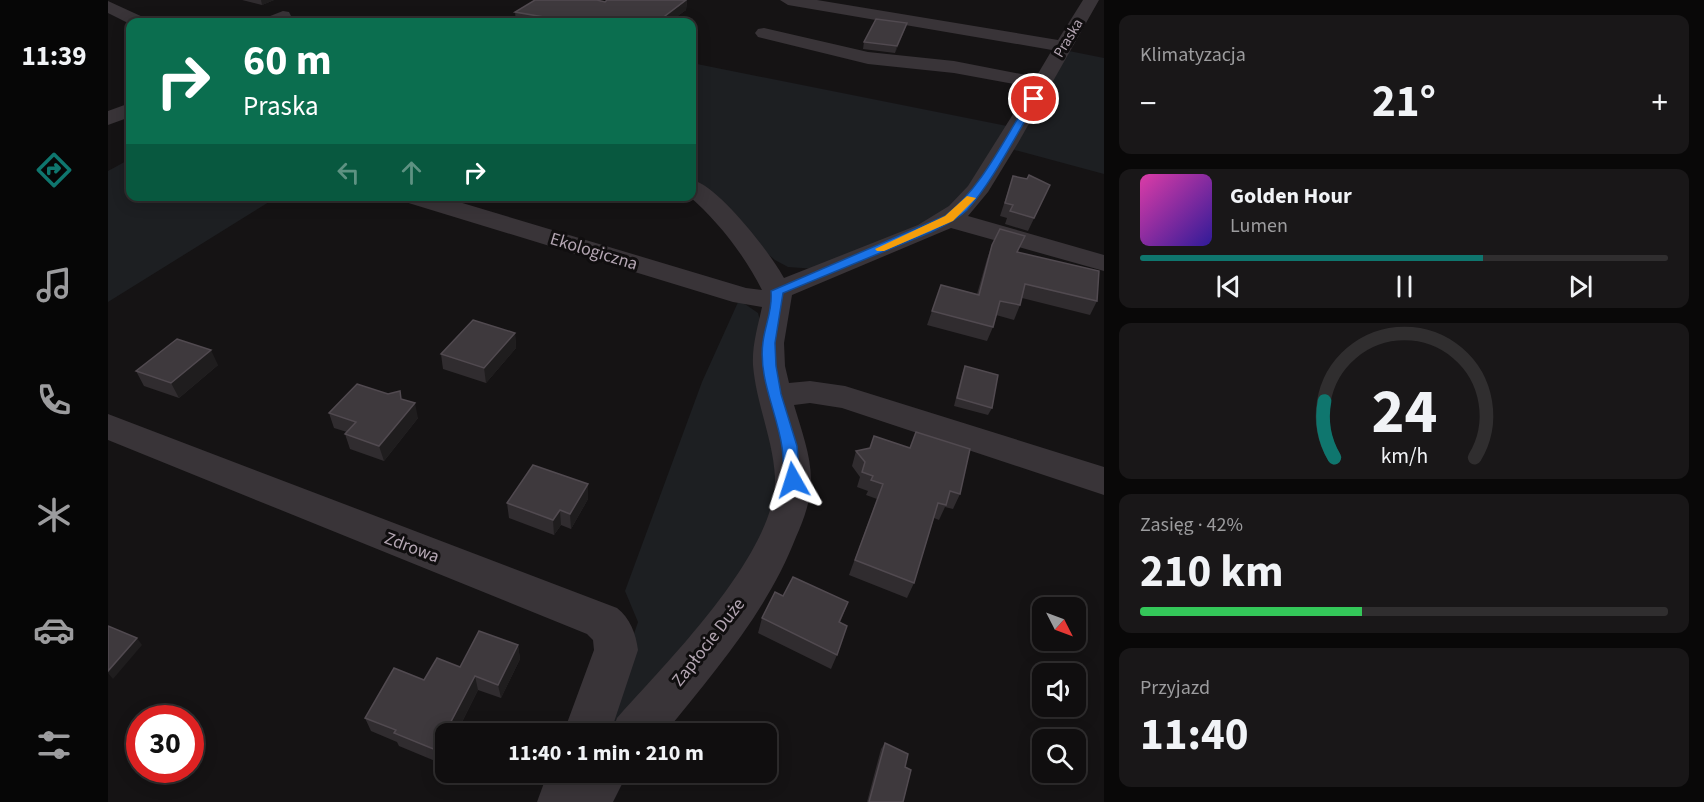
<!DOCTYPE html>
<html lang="pl">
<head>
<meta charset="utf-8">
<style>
	:root { --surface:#100e0f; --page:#191718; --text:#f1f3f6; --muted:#9c9c9e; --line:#302e2f; --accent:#0f766e }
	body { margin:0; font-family:"Source Sans 3",sans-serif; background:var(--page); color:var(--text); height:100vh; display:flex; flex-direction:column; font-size:22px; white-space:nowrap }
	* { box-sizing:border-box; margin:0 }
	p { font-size:20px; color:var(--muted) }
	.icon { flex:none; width:33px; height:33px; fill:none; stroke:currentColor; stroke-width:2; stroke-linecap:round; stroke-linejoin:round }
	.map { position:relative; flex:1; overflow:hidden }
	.side { display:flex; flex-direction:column; gap:15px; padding:15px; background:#090808; width:600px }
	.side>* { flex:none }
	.top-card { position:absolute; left:18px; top:18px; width:570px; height:183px; border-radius:12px; box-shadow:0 3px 15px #0003,0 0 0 2px var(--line); background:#0b6e4f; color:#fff; overflow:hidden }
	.needle { width:39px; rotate:132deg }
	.fabs { position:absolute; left:924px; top:597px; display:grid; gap:12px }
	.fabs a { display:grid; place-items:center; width:54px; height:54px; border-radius:12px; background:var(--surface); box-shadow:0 3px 15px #0003,0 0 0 2px var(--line); font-size:30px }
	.speed { position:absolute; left:18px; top:705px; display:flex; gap:12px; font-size:30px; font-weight:700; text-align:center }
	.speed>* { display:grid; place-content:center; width:78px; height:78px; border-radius:50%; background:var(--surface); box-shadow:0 3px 15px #0003,0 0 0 2px var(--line); line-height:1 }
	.speed .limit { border:9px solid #d22; background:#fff; color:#111 }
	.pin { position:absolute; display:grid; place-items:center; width:51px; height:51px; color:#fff; margin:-26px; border:3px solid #fff; border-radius:50%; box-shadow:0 2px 6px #0007 }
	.me { position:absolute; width:66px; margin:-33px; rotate:354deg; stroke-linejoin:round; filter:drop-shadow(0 0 4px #0008) }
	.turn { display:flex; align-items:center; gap:21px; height:126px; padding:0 18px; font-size:27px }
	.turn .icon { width:78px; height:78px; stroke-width:2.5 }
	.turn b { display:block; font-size:42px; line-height:51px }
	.lanes { display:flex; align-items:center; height:57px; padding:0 18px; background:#0003; justify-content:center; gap:30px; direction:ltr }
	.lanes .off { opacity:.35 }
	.big { font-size:45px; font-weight:700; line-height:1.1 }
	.side .card { flex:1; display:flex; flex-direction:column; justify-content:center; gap:9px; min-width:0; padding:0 21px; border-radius:12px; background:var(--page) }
	.side .dial { align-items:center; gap:0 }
	.dial svg { height:156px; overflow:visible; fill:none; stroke:var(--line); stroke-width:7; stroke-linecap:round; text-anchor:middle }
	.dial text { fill:var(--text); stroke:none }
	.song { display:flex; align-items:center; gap:18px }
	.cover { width:72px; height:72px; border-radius:9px; background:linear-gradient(135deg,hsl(320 70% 55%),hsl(250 70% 35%)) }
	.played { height:6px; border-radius:3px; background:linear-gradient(90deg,var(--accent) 65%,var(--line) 65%) }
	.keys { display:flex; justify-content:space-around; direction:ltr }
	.heat { display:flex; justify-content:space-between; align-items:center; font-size:33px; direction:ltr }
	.charge { height:9px; border-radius:4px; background:linear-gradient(90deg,#34c759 42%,var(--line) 0) }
	.trip { position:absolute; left:327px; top:723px; width:342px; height:60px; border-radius:12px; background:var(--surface); box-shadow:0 3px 15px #0003,0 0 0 2px var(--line); font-weight:700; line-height:60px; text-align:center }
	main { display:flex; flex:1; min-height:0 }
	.tab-bar { display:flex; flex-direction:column; width:108px; justify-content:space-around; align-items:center; background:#060606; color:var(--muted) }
	.tab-bar .icon { width:42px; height:42px }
	.tab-bar .selected { color:var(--accent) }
	.tab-bar b { font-size:27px; color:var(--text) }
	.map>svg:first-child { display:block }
</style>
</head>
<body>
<main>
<nav class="tab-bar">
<b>11:39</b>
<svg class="icon selected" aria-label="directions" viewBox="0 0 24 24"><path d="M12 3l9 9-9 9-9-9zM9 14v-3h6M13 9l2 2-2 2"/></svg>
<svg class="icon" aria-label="music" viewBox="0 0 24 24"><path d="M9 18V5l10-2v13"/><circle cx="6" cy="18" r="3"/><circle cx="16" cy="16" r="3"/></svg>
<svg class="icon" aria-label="phone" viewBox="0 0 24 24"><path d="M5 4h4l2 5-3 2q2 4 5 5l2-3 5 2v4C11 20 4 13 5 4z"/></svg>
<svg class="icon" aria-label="climate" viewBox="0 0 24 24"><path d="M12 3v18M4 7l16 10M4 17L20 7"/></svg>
<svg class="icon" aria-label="car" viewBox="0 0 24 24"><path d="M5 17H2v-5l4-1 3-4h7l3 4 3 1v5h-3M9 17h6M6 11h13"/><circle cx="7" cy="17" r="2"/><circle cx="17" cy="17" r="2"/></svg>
<svg class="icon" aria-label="filters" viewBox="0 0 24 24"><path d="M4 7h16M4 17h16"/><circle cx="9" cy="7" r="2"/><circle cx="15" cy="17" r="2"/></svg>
</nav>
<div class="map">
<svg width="996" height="802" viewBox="0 0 996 802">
	<rect width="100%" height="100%" fill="#151314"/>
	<g fill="#1d1f22">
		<path d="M961,51L996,58V174L903,149L926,115Z"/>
		<path d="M584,63L899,126L860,190L845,205L812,226L708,269L680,267L667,260L649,245L600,190L584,180Z"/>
		<path d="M22,159V196L169,197L0,302V171Z"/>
		<path d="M631,300L650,313L654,328L672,487L646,558L513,733L492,734L530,622L517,591L594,382Z"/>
	</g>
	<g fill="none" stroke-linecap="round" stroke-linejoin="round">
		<g fill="#393438" fill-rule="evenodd">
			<path d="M672,0H709L950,40L975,0H991L910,143L880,192L860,216L996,255V271L843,228L684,295L676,343L677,366L681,383L702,381L737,386L996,467V495L734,408L702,403L686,405C693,429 703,455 703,480C703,500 696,519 688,537C659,612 606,672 556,734H503L509,718C557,664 670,552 667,477C665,439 648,403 645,365C644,345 650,326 654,307L625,302L294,201L291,196H331L638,288L654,290C637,256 610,221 581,196H584V180C610,185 663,254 676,278L810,225L841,206L860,186L922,87L846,73L760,64L650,37L647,33L650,29L656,28L760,52L846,61L928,77L944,50L680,5Z"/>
			<path d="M0,1L37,18L40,22H22V24L0,13Z"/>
			<path d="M175,11L181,12L183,16C177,25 164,23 154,22L157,18Z"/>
			<path d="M22,103V117L0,125V111Z"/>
			<path d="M0,414L509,608C522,618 528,634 530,650L502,734H455L486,650L485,640L479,634L0,440Z"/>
			<path d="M440,772H520L505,802H429Z"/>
		</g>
	</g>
	<g fill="#302c2f">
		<path d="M134,0H166L154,5Z"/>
		<path d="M579,0L578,10L561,22H408L407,12L497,2Z"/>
		<path d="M797,29L787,53L755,49L756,42Z"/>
		<path d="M905,176L942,185L920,231L897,224L899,218L892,216Z"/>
		<path d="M884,245L910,253L989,301L982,315L914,298L912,305L906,320L888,315L885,327L879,341L819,325L833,285L869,294L879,259Z"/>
		<path d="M407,333L408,348L378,383L335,369L333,354Z"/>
		<path d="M110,365L71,398L36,386L28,371Z"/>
		<path d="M857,366L884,408L880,415L846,406L854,374Z"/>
		<path d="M294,399L310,418L276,461L242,449L237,434L239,432L226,428L221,413Z"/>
		<path d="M808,432L852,494L845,509L837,507L831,520L826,518L806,583L799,598L741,575L769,499L758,495L760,491L749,487L752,477L744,466L748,451L802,448Z"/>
		<path d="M480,484V499L463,529L453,525L446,535L401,518L399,503Z"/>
		<path d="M675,596L740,602L732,623L729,655L723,669L650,633L654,618Z"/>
		<path d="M410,645L412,659L393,698L370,690L348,734H338L332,763L291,746L289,742L263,731L257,718L316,680Z"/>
		<path d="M777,743L797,767L795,802H759L773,749Z"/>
	</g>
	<g fill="#1f1d1e">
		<path d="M153,0H166L154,5Z"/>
		<path d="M579,0L578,10L561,22H549Z"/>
		<path d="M799,23L797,29L787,53L789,46Z"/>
		<path d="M407,333L408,348L378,383L376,368Z"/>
		<path d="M103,350L110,365L71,398L63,383Z"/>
		<path d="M307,403L310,418L276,461L271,446Z"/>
		<path d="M480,484V499L463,529L462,514Z"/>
		<path d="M452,510L453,525L446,535L445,520Z"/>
		<path d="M29,638L34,645L5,679L0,673V671Z"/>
		<path d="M410,645L412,659L393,698L390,685Z"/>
		<path d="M367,676L370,690L348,734H338V753L332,763L328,750Z"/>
	</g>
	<g fill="#3e393d" stroke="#514a50" stroke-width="1.5">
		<path d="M427,0H489L497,2L499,0H578L549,22H465L407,12Z"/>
		<path d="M768,19L799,23L789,46L756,42Z"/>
		<path d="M921,175L942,185L926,218L902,211L905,205L897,203L905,176L919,179Z"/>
		<path d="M892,229L917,236L909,252L991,271L989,301L917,284L912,305L892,301L885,327L824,311L833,285L871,295L884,245Z"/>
		<path d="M365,320L407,333L376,368L333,354Z"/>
		<path d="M69,339L103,350L63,383L28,371Z"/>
		<path d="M857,366L890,375L884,408L849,398Z"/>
		<path d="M249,384L280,394L292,391L293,399L307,403L271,446L237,434L248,422L221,413Z"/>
		<path d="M808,432L862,449L852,494L842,491L838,505L830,503L806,583L747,560L775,484L763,480L765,476L754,472L757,462L748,451L762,448L766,436L802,448Z"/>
		<path d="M425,465L480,484L462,514L452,510L445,520L399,503Z"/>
		<path d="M685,577L740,602L731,622L739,626L729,655L654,618L667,592L675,596Z"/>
		<path d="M0,626L29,638L0,671Z"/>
		<path d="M371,631L410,645L390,685L367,676L328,750L286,733L288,730L257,718L286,668L316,680L329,658L352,667Z"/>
		<path d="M777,743L800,754L797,767L803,770L795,802H761Z"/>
	</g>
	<path fill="#1a73e8" stroke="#114b97" stroke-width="1.5" d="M923,97L930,99C910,131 884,183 859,210C849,220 835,226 823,232L675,293L667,343L668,366L673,394L689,446L692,480L690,484H680C674,473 676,459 674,447C669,412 650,378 655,342C657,325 665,309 663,291L837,216C875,187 897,137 923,97Z"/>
	<path fill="#f59e0b" d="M859,196L868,198L845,221L776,251H769L767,249L837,216Z"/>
	<g text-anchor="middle" stroke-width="6" stroke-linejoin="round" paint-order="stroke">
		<g font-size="15" fill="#b4a6b3" stroke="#100e0f">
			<text transform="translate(960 38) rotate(-59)" y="5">Praska</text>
		</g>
		<g font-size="18" fill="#b4a6b3" stroke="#100e0f">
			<text transform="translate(486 251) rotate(17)" y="6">Ekologiczna</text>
			<text transform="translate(304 547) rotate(21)" y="6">Zdrowa</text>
			<text transform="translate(600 642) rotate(-52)" y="6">Zapłocie Duże</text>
		</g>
	</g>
</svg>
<div class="fabs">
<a><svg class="needle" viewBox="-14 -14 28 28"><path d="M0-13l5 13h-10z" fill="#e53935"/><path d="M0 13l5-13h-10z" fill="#9c9c9e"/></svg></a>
<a><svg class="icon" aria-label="sound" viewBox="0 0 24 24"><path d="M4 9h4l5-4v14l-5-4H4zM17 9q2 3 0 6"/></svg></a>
<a><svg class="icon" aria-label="search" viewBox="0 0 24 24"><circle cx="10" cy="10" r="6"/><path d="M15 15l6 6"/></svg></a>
</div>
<div class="speed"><div class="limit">30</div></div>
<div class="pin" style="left:926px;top:99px;background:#d93025"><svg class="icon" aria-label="arrive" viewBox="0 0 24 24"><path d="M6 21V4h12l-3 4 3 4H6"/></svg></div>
<svg class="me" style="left:685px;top:480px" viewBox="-20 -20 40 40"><path d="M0-17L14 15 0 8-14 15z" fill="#1a73e8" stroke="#fff" stroke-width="4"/></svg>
<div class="trip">11:40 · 1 min · 210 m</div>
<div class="top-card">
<div class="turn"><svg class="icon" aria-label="right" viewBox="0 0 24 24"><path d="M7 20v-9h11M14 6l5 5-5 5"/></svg><div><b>60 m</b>Praska</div></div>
<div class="lanes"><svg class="icon off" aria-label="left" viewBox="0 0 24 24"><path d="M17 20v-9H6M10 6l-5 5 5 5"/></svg><svg class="icon off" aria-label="ahead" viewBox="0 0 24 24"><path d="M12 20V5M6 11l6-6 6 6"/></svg><svg class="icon" aria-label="right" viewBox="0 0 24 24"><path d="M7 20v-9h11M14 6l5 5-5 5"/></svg></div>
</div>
</div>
<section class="side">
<div class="card"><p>Klimatyzacja</p>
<div class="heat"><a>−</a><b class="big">21°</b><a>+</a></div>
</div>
<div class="card">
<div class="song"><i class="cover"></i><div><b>Golden Hour</b><p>Lumen</p></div></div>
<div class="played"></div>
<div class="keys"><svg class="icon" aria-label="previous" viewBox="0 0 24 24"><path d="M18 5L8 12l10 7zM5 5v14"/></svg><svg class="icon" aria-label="pause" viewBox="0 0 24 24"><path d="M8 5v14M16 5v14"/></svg><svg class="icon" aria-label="next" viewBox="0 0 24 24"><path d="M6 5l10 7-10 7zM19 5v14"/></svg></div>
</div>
<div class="card dial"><svg viewBox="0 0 100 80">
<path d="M14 69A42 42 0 1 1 86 69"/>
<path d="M14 69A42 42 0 0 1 9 40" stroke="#0f766e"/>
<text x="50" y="56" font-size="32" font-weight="700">24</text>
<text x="50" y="72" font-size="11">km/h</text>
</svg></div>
<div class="card"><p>Zasięg · 42%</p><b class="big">210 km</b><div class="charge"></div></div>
<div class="card"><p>Przyjazd</p><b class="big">11:40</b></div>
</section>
</main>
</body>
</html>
